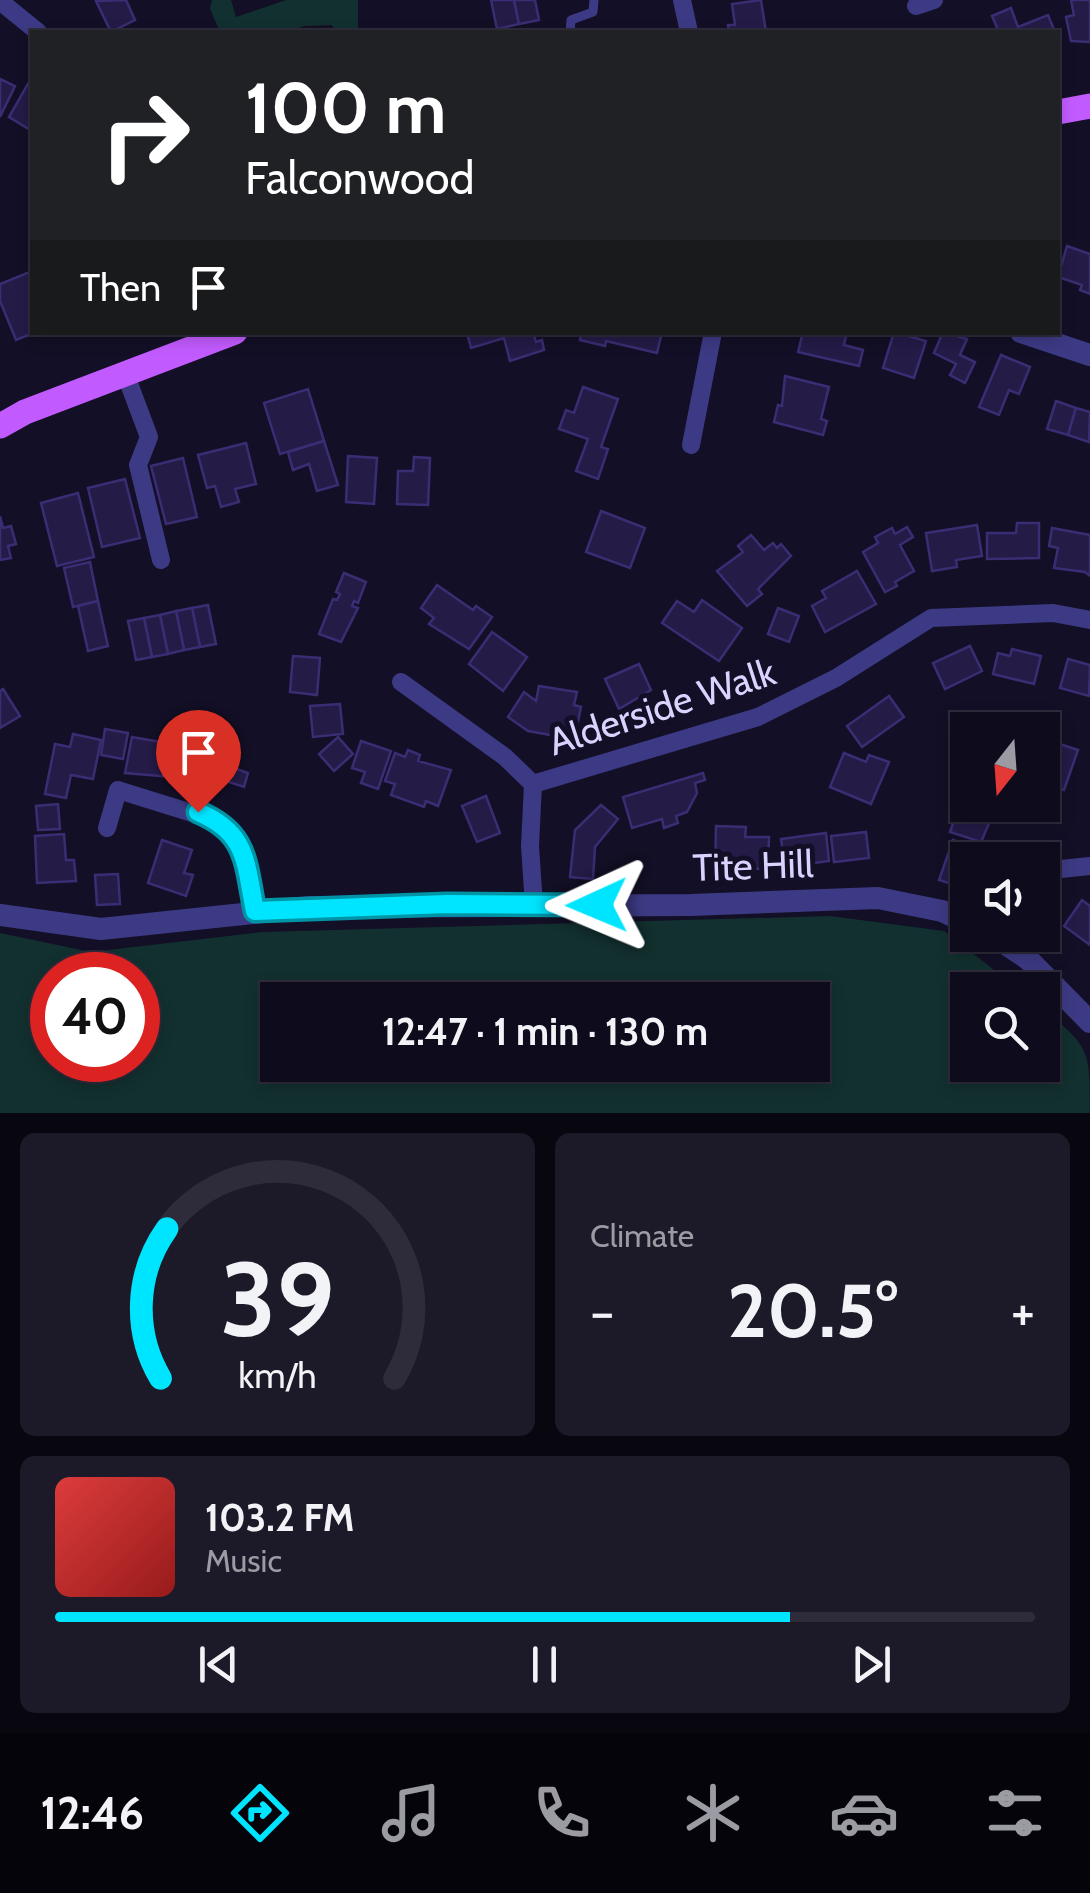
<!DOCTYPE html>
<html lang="en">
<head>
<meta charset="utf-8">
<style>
	:root { --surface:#0e0b1c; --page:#1c1929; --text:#f1f3f6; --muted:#9b9ba3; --line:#2e2b3b; --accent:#00e5ff }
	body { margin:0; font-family:Cabin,sans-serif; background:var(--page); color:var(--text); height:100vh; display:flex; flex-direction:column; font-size:38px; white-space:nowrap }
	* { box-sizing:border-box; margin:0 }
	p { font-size:32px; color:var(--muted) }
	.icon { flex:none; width:55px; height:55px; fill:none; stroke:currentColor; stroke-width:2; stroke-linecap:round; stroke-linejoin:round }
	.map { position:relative; height:1113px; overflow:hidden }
	.sheet { display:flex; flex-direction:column; gap:20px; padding:20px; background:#08060f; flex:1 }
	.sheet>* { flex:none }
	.guide { position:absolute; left:30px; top:30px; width:1030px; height:305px; border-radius:0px; box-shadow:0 5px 15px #0003,0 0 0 2px var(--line); background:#202124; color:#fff; overflow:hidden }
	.needle { width:65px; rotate:197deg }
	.tools { position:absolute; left:950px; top:712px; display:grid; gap:20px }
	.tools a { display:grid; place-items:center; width:110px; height:110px; border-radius:0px; background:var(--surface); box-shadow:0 5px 15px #0003,0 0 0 2px var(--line); font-size:50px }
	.speed { position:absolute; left:30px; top:952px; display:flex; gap:20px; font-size:50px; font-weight:700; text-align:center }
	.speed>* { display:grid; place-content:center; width:130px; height:130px; border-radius:50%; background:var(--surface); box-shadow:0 5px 15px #0003,0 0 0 2px var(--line); line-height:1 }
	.speed .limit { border:15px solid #d22; background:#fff; color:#111 }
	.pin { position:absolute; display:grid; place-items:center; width:85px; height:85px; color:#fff; margin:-102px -42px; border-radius:50% 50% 50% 0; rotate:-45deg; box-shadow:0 0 10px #0007 }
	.pin .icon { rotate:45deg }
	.me { position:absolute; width:110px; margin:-55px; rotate:269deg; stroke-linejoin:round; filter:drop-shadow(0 0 8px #0008) }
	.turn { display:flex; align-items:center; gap:35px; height:210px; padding:0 50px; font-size:45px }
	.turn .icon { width:130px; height:130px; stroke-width:2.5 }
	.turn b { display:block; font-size:70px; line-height:85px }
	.then { display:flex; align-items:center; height:95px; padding:0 50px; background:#0003; gap:20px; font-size:38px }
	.big { font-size:75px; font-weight:800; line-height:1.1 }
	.sheet .tile { flex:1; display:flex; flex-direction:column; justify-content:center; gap:15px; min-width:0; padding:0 35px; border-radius:15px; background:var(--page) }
	.sheet .dial { align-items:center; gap:0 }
	.dial svg { height:260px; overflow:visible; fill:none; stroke:var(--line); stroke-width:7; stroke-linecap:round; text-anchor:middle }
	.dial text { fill:var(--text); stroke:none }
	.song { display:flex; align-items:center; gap:30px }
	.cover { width:120px; height:120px; border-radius:15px; background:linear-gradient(135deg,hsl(0 70% 55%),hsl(0 70% 35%)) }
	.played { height:10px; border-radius:5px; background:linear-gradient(90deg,var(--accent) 75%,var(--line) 75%) }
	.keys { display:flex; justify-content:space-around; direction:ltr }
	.heat { display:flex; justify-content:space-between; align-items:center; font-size:55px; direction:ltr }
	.sheet .tiles { flex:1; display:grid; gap:20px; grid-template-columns:1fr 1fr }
	.tile:last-child { grid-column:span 2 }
	.trip { position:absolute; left:260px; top:982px; width:570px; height:100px; border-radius:0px; background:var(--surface); box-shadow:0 5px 15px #0003,0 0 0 2px var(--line); font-weight:800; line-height:100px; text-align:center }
	.tabs { display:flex; height:160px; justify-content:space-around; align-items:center; background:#06040b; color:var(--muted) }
	.tabs .icon { width:70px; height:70px }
	.tabs .current { color:var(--accent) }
	.tabs b { font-size:45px; color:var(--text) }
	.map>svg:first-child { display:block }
</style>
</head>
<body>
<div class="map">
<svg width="1090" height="1113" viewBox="0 0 1090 1113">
	<rect width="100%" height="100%" fill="#130f26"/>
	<g fill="#12302f" fill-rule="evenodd">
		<path d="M212,0H231L236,17L286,0H358V32H335L332,25L304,26L289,32H220L210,9Z"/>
		<path d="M830,916L944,931L1020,990H968V1065H1042L1043,1008C1090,1049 1090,1048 1090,1113H0V933L91,952L263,932ZM52,975H138V1060H52ZM278,1000H812V1065H278Z"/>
	</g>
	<g fill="#241b47" stroke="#3b2d73" stroke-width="2.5">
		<path d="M126,0L135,20L111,32L96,1Z"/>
		<path d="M491,0H514L519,24L497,29Z"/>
		<path d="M514,0H535L539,20L519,24Z"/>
		<path d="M761,0L766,32H729L728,25H735L732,4Z"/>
		<path d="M1071,0H1090V42L1071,41L1066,17L1074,15Z"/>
		<path d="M1011,8L1018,27L1048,15L1055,32H999L992,16Z"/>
		<path d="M0,79L15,86L0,117Z"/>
		<path d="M29,82L32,85V131L9,117Z"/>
		<path d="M1067,246L1090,254V294L1080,290L1082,285L1058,277Z"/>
		<path d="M32,271V332H36L16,340L0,301V284Z"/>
		<path d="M533,332L536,342L542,340L544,350L510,361L504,338L471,348L467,333Z"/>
		<path d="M569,332H662L657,353L606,341L605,346L580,340L581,335Z"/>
		<path d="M803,332H847L844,345L863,350L859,366L798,352Z"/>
		<path d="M894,332L926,341L914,378L883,368Z"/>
		<path d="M943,332L967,339L960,355L975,362L965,383L950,375L956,364L934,353Z"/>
		<path d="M1001,355L1030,367L1019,394L1009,390L999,415L979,407Z"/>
		<path d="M785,376L829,387L821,419L827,421L823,435L774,422L778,405L782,406Z"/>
		<path d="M583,387L618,399L601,447L608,449L598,479L576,471L588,439L559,429L566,410L574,413Z"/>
		<path d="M308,389L324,441L280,454L264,403Z"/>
		<path d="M1056,401L1076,408L1068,435L1047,429Z"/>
		<path d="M1076,408L1090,412L1089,442L1068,435Z"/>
		<path d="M324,441L338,485L317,491L309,464L293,470L288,452Z"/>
		<path d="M246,443L256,484L235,489L239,502L221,507L215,486L207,488L198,455Z"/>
		<path d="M348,456L377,458L374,504L346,502Z"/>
		<path d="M414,457L430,458L428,505L397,504L398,471H413Z"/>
		<path d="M183,458L197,517L166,524L151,466Z"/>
		<path d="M125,479L140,538L102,547L88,488Z"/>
		<path d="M78,493L94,557L57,566L41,503Z"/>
		<path d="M601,511L645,528L630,568L586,552Z"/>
		<path d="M0,516L3,528L11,526L16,544L8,546L11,558L0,560Z"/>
		<path d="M1017,523H1039V558L987,559V533H1016Z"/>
		<path d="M977,525L982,556L956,560L957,567L932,571L926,533Z"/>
		<path d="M907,527L913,537L900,545L914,571L895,582L897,586L885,592L863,552L878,543L875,537L892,528L895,534Z"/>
		<path d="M1052,528L1090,535V576L1085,572L1054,568L1058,548L1049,546Z"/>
		<path d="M751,535L764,550L773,543L777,548L781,544L791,556L758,589L762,594L747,606L717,571L743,552L738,546Z"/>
		<path d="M90,562L98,601L73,607L64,568Z"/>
		<path d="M857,571L876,604L825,632L812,606L826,598L822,591Z"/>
		<path d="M344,573L366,582L358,603L354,601L352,606L358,608L341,642L319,634L333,599L337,600L340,594L336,592Z"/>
		<path d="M437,585L473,610L476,606L492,617L469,649L429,624L434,618L421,608Z"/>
		<path d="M702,600L742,628L719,661L662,623L677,601L694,612Z"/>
		<path d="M98,601L108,646L88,651L78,606Z"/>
		<path d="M208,605L216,644L200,647L192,608Z"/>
		<path d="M192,608L200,647L184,650L176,611Z"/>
		<path d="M778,608L799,616L789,642L768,634Z"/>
		<path d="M176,611L184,650L168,654L160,615Z"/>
		<path d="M160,615L168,654L152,657L144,618Z"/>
		<path d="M144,618L152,657L136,660L128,621Z"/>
		<path d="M492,632L527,657L503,691L469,664Z"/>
		<path d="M970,646L982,671L945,689L933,663Z"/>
		<path d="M1012,649L1041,656L1034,684L993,674L998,653L1010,656Z"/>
		<path d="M293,656L320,658L317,695L290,692Z"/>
		<path d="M1068,659L1090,665L1089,696L1060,688Z"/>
		<path d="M639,664L651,690L619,709L605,679Z"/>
		<path d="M539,686L577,692L574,705L581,707L576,731L558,728L556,736L528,731L508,717L524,692L536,701Z"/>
		<path d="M3,689L20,716L0,728V691Z"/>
		<path d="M889,696L904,717L862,747L847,726Z"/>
		<path d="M340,704L343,734L313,737L310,706Z"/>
		<path d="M105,729L128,733L123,759L101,755Z"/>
		<path d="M73,734L101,740L93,779L71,775L66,798L45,794L55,744L70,747Z"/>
		<path d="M132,737L178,745L172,777L125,773Z"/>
		<path d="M338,737L353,754L334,771L319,754Z"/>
		<path d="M190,738L232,751L224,774L202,766L198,781L178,775Z"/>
		<path d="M1042,738L1078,750L1064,790L1042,783Z"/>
		<path d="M361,741L391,751L378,789L361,783L365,772L352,768Z"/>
		<path d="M408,750L420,755L418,761L451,770L438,806L426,801L424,807L391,795L395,784L385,781L395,753L405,757Z"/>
		<path d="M844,753L866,762L869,755L889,762L871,804L830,787Z"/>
		<path d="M228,766L248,773L244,787L223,780Z"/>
		<path d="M703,773L705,780L695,783L697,793L687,812L676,816L678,823L664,828L662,819L632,828L623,797Z"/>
		<path d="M965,789L968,805H997L981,842L950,832Z"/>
		<path d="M486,796L500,833L477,842L462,806Z"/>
		<path d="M58,804L60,829L38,830L36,806Z"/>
		<path d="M601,805L618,819L595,847L593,879L570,877L575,830Z"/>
		<path d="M716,826L746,827L745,837H769L768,869L734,868V873H715Z"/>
		<path d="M866,832L869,858L834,862L831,836Z"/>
		<path d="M826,833L829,861L785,867L781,839Z"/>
		<path d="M64,834L66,860H74L76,881L37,883L35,836Z"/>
		<path d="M162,840L192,850L184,873L193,875L186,896L148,883Z"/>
		<path d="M953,840L982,850L979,860H968V889L939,880Z"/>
		<path d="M118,874L120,904L97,905L95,875Z"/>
		<path d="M1082,900L1090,906V945L1064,926Z"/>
	</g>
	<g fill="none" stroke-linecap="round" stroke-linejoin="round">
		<path stroke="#3d3a85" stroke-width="9" d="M570,32L571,20L593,12L594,0"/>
		<g stroke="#3d3a85" stroke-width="18">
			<path d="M682,0L689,32"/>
			<path d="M1,2L38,32"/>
			<path d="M916,6L934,0"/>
			<path d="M125,373L149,437L138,465L161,560"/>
			<path d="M691,445L713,332"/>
			<path d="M401,682L505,757L533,784L530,846L534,906"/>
			<path d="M533,784L758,717L836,678L931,618L1053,613L1090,620"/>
			<path d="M107,828L118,790L221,822L241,843L255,911"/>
			<path d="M1042,871L1090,866"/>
		</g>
		<g stroke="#3d3a85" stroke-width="22">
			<path d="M1021,332L1090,355"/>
			<path d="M0,915L101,929L310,907L691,905L878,898L942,911L968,923"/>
			<path d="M992,935L1028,959L1090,1022"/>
		</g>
		<g stroke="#c25bff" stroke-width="25">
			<path d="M1058,112L1090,106"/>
			<path d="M0,426L25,412L235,332"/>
		</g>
	</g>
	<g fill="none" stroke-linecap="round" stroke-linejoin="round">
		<defs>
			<path id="route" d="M198,812C248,833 245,862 255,911L447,904L597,905"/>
		</defs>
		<use href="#route" stroke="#0095a6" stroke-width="25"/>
		<use href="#route" stroke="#00e5ff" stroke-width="18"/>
	</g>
	<g text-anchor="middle" stroke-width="10" stroke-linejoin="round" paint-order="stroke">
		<g font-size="38" fill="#d9d4ff" stroke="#130f26">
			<text transform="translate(662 707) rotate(-18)" y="13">Alderside Walk</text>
			<text transform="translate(753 866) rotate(-2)" y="13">Tite Hill</text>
		</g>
	</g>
</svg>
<div class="tools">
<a><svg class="needle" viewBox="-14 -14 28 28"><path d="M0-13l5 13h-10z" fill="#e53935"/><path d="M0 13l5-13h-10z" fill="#9b9ba3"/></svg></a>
<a><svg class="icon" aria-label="sound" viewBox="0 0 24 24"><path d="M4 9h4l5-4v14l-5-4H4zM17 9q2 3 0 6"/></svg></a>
<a><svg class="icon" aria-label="search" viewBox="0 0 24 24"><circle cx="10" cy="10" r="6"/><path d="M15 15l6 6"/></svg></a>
</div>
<div class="speed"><div class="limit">40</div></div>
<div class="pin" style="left:198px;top:812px;background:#d93025"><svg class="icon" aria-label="arrive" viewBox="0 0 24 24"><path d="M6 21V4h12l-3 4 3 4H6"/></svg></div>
<svg class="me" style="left:597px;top:905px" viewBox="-20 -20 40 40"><path d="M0-17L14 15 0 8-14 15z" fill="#00e5ff" stroke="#fff" stroke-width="4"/></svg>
<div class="trip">12:47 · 1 min · 130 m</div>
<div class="guide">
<div class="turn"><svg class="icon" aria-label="right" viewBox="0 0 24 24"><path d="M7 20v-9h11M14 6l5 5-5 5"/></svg><div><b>100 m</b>Falconwood</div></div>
<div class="then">Then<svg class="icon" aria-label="arrive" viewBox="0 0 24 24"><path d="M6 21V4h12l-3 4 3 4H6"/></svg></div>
</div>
</div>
<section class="sheet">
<div class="tiles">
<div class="tile dial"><svg viewBox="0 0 100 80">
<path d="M14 69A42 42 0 1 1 86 69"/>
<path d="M14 69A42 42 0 0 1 16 23" stroke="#00e5ff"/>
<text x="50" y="56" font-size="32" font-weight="700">39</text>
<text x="50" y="72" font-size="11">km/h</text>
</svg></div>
<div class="tile"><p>Climate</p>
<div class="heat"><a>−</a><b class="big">20.5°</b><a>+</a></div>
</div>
<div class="tile">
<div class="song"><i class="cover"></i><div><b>103.2 FM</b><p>Music</p></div></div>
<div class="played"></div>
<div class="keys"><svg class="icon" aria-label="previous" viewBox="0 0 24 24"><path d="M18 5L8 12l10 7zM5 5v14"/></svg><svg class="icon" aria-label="pause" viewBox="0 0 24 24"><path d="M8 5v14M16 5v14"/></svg><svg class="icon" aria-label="next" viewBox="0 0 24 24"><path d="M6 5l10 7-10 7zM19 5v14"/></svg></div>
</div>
</div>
</section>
<nav class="tabs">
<b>12:46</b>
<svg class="icon current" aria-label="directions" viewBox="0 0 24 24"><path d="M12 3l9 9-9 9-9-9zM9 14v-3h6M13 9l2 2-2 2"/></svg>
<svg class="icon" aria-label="music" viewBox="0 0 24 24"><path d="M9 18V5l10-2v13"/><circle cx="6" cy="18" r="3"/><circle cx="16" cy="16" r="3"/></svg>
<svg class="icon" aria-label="phone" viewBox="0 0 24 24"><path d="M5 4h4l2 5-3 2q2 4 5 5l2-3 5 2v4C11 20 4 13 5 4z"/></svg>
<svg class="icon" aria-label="climate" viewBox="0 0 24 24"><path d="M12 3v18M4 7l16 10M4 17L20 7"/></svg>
<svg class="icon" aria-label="car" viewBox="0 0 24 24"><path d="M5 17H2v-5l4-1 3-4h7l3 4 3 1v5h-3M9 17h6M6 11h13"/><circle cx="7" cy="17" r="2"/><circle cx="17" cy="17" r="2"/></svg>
<svg class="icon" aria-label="filters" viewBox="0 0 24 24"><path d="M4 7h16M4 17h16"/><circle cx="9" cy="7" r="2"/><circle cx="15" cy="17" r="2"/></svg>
</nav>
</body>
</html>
